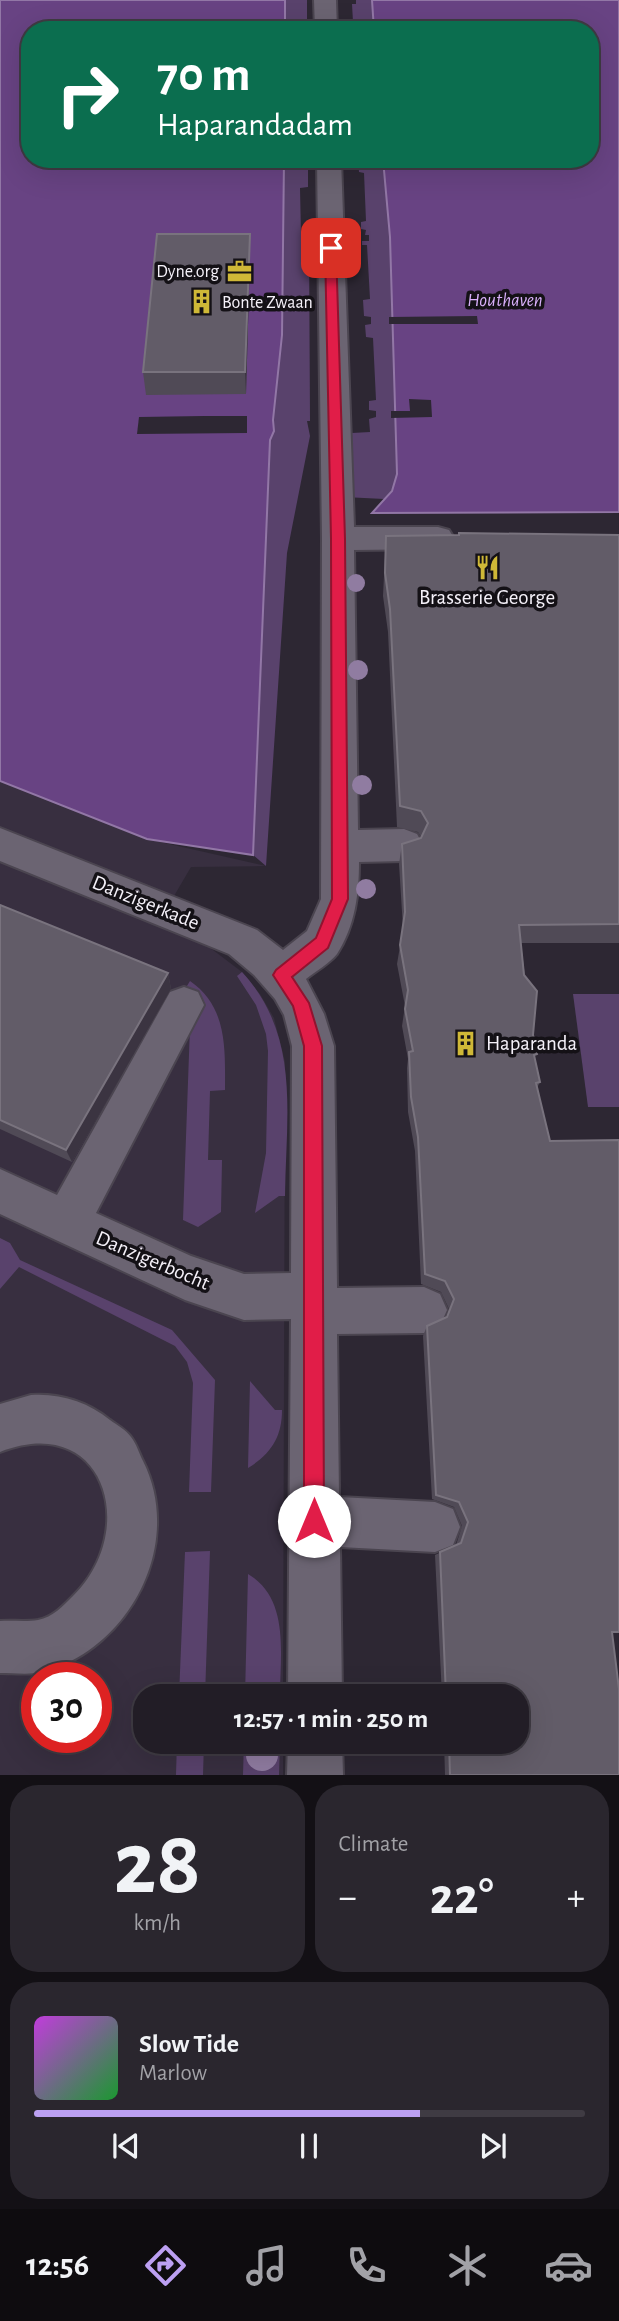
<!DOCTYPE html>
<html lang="en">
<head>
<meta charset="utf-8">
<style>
	:root { --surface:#221d26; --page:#2a262e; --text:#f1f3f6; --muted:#a2a2a7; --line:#3f3b43; --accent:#bca0f2 }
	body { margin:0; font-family:"Alegreya Sans",sans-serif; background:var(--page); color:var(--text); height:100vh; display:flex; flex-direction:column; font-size:26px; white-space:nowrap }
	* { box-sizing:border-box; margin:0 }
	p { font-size:23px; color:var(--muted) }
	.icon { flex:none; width:38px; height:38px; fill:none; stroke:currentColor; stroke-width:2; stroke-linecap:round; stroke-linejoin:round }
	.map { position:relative; height:1775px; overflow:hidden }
	.side { display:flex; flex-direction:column; gap:10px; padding:10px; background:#131015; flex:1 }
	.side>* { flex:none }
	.banner { position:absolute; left:21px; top:21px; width:578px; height:147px; border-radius:28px; box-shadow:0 7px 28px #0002,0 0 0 2px var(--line); background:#0b6e4f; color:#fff; overflow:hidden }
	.speed { position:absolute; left:21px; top:1662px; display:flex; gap:14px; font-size:35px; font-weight:700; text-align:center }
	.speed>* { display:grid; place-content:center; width:91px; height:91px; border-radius:50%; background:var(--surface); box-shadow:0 7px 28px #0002,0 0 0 2px var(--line); line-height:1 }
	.speed .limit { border:10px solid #d22; background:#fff; color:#111 }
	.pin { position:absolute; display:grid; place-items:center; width:60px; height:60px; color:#fff; margin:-30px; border-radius:14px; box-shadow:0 4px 10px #0006 }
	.me { position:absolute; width:77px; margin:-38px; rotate:0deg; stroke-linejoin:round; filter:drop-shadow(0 0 5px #0008) }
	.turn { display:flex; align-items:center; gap:24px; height:147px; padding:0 21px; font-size:32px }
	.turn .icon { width:91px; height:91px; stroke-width:2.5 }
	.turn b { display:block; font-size:49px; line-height:60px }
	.big { font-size:52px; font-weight:600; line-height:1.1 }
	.side .widget { flex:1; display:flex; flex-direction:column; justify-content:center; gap:10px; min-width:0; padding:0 24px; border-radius:28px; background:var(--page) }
	.side .dial { align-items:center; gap:0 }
	.dial b { font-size:91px; line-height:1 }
	.song { display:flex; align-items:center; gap:21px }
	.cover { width:84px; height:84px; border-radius:10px; background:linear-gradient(135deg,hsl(290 70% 55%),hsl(130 70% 35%)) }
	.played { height:7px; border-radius:4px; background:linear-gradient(90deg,var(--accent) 70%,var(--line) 70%) }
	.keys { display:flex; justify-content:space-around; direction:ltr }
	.heat { display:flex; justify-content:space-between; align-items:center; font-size:38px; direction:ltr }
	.side .tiles { flex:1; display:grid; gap:10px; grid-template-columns:1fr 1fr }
	.widget:last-child { grid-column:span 2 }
	.trip { position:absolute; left:133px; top:1684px; width:396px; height:70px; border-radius:28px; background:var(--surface); box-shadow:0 7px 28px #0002,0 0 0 2px var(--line); font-weight:600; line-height:70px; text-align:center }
	.dock { display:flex; height:112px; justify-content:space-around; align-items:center; background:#0e0c0f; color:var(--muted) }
	.dock .icon { width:49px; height:49px }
	.dock .current { color:var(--accent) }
	.dock b { font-size:32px; color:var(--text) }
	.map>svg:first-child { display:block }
</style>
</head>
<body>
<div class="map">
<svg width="619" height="1775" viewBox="0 0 619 1775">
	<rect width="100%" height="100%" fill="#2d2733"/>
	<path fill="#382f40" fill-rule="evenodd" d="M0,777L147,839L266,866L191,867L157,925L209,947L242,972L260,994L274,1018L285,1062L283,1696H145V1741H283V1775H0ZM37,1678H96V1738H37Z"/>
	<g fill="#59426c">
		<rect x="285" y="0" width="22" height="30"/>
		<path d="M356,0H372L374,30H357L356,23L353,22L352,4H356Z"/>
		<path d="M284,159H308V162L300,163V168H308V187L300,188L301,235L309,236L310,421H307L310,436L287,553L266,866L253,855L270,440L274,431L273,420L282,335Z"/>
		<path d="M358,159H383L390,237L397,474L395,486L384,499L344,497L352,433L370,432L369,419L376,417V411L369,410V401L376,400L373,338L366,337L365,325L371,324V317L364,316L363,300L370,299L367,245H362V241H369V235H365L366,230L361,229V222L366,221L364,173L359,172Z"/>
		<path d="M242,972C301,1036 286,1115 285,1196H279L255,1213L266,1153L268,1051L266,1034L256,1005L237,976Z"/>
		<path d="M190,981C228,1007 225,1050 225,1090L210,1091L208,1160H222L221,1212L198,1227L183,1220L191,999L182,994Z"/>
		<path d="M573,994H619V1107H588Z"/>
		<path d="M0,1238L10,1243L20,1260L172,1330L215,1380L211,1492H189L193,1383L187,1362L175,1346L19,1267L0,1289Z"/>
		<path d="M250,1381L275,1410H282C282,1437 271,1454 248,1468Z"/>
		<path d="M210,1551L205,1696H179L185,1552Z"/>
		<path d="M248,1574C290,1599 280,1654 280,1696H245Z"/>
		<path d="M177,1741H204L203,1775H176Z"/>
		<path d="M244,1741H280L279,1775H243Z"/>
	</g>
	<g fill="#684383" stroke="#9277a6" stroke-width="2">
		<path d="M0,0H285V30H30V159H284L282,335L273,420L274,431L270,440L253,855L147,839L0,781Z"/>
		<path d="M372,0H619V512L372,513L392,491L397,474L390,237L383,159H590V30H374Z"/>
	</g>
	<g fill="#2d2733">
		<path d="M477,316L478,324H389V317Z"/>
		<path d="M409,399L431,400L432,417L391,418V411H410Z"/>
		<path d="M204,416H247V433L137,434L139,417Z"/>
	</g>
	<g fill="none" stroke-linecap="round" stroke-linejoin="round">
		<defs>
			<g id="minor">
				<path d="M314,0H336L337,30H315Z"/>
				<path d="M317,159H341L354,527H438L449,530L454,538L449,546L438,549L354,550L358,830L404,829L417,834L423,845L417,856L404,861L359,862C359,894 355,926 337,954C330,963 316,971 306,979L324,1014L334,1046L337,1288L424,1287L440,1294L447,1310L440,1326L424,1333L337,1334L339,1497L435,1502L453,1509L460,1527L453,1545L435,1552L340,1547L342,1696H288L291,1319L244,1320L185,1300L0,1214V1169L57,1195L170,992L184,987L198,992L204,1005L96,1213L191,1256L244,1274L291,1273L292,1046L284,1015L275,999L254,975L229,954L0,861V828L257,930L283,950L307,931L321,899L322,539Z"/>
				<path d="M31,1395C60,1393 88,1402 110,1420C117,1425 126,1430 131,1437C136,1443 139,1453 143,1461C184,1543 131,1648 43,1672C30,1675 13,1673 0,1673V1621C12,1620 26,1622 38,1620C53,1617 63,1606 73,1596C140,1530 105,1411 0,1452V1404Z"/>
				<path d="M288,1741H342L343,1775H287Z"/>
			</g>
		</defs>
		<use href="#minor" stroke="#4b4550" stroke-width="4"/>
		<use href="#minor" fill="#6b6472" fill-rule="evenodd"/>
	</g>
	<g fill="#907ca1">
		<circle cx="356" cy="583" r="9"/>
		<circle cx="358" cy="670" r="10"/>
		<circle cx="362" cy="785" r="10"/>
		<circle cx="366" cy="889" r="10"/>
		<circle cx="262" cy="1755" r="16"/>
	</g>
	<g fill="#504a56">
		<path d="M250,234V256L246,394L146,395L143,372Z"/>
		<path d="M619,535V943H521L535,1060L540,1082L537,1088L612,1632L619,1775H445L444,1741H516V1696H442L435,1555L456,1545L462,1526L454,1507L432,1499L423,1336L427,1326L446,1318L449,1309L441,1292L421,1284L415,1151L408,1112L407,1068L408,1059L402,1026L405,1006L397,964L403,928L399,864L402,844L421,838V837L418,832L397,827L388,632L383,596L386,536Z"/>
		<path d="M0,905L168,973L171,989L72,1162L0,1129Z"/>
	</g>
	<g fill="#3b3441">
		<path d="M250,234V256L246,394L245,372Z"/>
		<path d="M168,973L171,989L72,1162L66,1150Z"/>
	</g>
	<g fill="#625c68" stroke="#79737e" stroke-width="2">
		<path d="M157,234H250L245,372H143Z"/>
		<path d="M459,533L619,535V924L519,925L524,975L537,991L533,1035L537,1054L534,1055L540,1082L536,1083L550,1141L619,1140V1632H612L619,1689V1775H450L449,1741H516V1696H446L440,1552L461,1543L468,1522L459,1502L436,1495L427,1326L447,1317L454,1299L445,1281L425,1274L418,1137L411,1097L409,1052L413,1051L405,1009L408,990L400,945L405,912L402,844L421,838L428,823L421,811L400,806L390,609L385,573L386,536L459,535Z"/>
		<path d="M0,905L168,973L66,1150L0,1120Z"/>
	</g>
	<path fill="#e11d48" stroke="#92132f" stroke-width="2" d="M331,245L336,248L345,539L348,899L328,948L292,977L309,1003L322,1046L324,1521L321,1529L314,1532L307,1529L304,1521V1046L293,1006L273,975L276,970L316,938L332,899L331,539L325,248Z"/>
	<defs>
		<symbol id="office-bare" viewBox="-9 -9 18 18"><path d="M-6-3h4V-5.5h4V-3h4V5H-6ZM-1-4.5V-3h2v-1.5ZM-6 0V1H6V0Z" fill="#cfb837" stroke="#141116" stroke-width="2.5" paint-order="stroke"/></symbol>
		<symbol id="building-bare" viewBox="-9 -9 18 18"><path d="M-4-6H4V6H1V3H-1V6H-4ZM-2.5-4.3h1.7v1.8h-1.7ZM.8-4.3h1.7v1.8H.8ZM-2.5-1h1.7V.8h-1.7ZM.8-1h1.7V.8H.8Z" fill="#cfb837" stroke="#141116" stroke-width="2.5" paint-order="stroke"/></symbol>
		<symbol id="restaurant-bare" viewBox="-9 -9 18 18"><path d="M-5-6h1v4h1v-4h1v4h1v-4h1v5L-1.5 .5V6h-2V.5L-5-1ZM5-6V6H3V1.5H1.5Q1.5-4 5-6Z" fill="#cfb837" stroke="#141116" stroke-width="2.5" paint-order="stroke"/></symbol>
	</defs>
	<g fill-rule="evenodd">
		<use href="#office-bare" x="222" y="254" width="35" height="35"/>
		<use href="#building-bare" x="184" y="284" width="35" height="35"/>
		<use href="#restaurant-bare" x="470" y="550" width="35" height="35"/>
		<use href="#building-bare" x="448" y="1026" width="35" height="35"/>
	</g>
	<g text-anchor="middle" stroke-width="7" stroke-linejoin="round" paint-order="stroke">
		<g font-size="18" fill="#f5f1f9" stroke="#141116" text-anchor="end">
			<text x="219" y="277">Dyne.org</text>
			<text x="222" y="308" text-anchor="start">Bonte Zwaan</text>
		</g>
		<g font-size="19" font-style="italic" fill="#d9b0fb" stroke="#141116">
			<text x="505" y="306">Houthaven</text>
		</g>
		<g font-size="21" fill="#f5f1f9" stroke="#141116">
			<text x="487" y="604">Brasserie George</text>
			<text x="486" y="1050" text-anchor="start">Haparanda</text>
		</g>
		<g font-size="21" fill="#f5f1f9" stroke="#141116">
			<text transform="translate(146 902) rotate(22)" y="7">Danzigerkade</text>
			<text transform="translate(153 1260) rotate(23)" y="7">Danzigerbocht</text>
		</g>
	</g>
</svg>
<div class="speed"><div class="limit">30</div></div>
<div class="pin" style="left:331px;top:248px;background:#d93025"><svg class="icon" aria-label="arrive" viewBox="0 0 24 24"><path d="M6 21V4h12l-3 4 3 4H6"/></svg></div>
<svg class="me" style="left:314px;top:1521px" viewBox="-20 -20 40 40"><circle r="19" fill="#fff"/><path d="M0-13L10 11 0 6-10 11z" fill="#e11d48"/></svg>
<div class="trip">12:57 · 1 min · 250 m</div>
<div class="banner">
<div class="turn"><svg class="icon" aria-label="right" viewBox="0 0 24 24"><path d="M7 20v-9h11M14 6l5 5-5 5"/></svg><div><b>70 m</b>Haparandadam</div></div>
</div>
</div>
<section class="side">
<div class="tiles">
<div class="widget dial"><b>28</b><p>km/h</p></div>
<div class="widget"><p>Climate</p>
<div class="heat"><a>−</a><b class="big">22°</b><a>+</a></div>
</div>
<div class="widget">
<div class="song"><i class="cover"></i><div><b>Slow Tide</b><p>Marlow</p></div></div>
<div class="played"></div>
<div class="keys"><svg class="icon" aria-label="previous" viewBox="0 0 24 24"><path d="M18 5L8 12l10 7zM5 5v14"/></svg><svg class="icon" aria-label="pause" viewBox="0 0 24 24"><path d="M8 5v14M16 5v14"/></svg><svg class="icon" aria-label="next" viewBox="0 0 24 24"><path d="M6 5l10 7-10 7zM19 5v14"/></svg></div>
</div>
</div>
</section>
<nav class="dock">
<b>12:56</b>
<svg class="icon current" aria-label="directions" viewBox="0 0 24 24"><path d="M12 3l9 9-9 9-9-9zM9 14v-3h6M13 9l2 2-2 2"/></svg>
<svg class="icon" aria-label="music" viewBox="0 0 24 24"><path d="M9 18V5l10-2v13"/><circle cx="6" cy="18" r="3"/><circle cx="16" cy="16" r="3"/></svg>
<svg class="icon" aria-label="phone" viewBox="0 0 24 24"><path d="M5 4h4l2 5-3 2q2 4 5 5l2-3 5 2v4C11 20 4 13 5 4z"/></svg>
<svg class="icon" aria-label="climate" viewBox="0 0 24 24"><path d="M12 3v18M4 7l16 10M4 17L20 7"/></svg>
<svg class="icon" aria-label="car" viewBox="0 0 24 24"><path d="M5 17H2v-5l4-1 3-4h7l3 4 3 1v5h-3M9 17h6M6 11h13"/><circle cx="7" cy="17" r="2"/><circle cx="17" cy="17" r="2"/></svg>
</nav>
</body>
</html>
